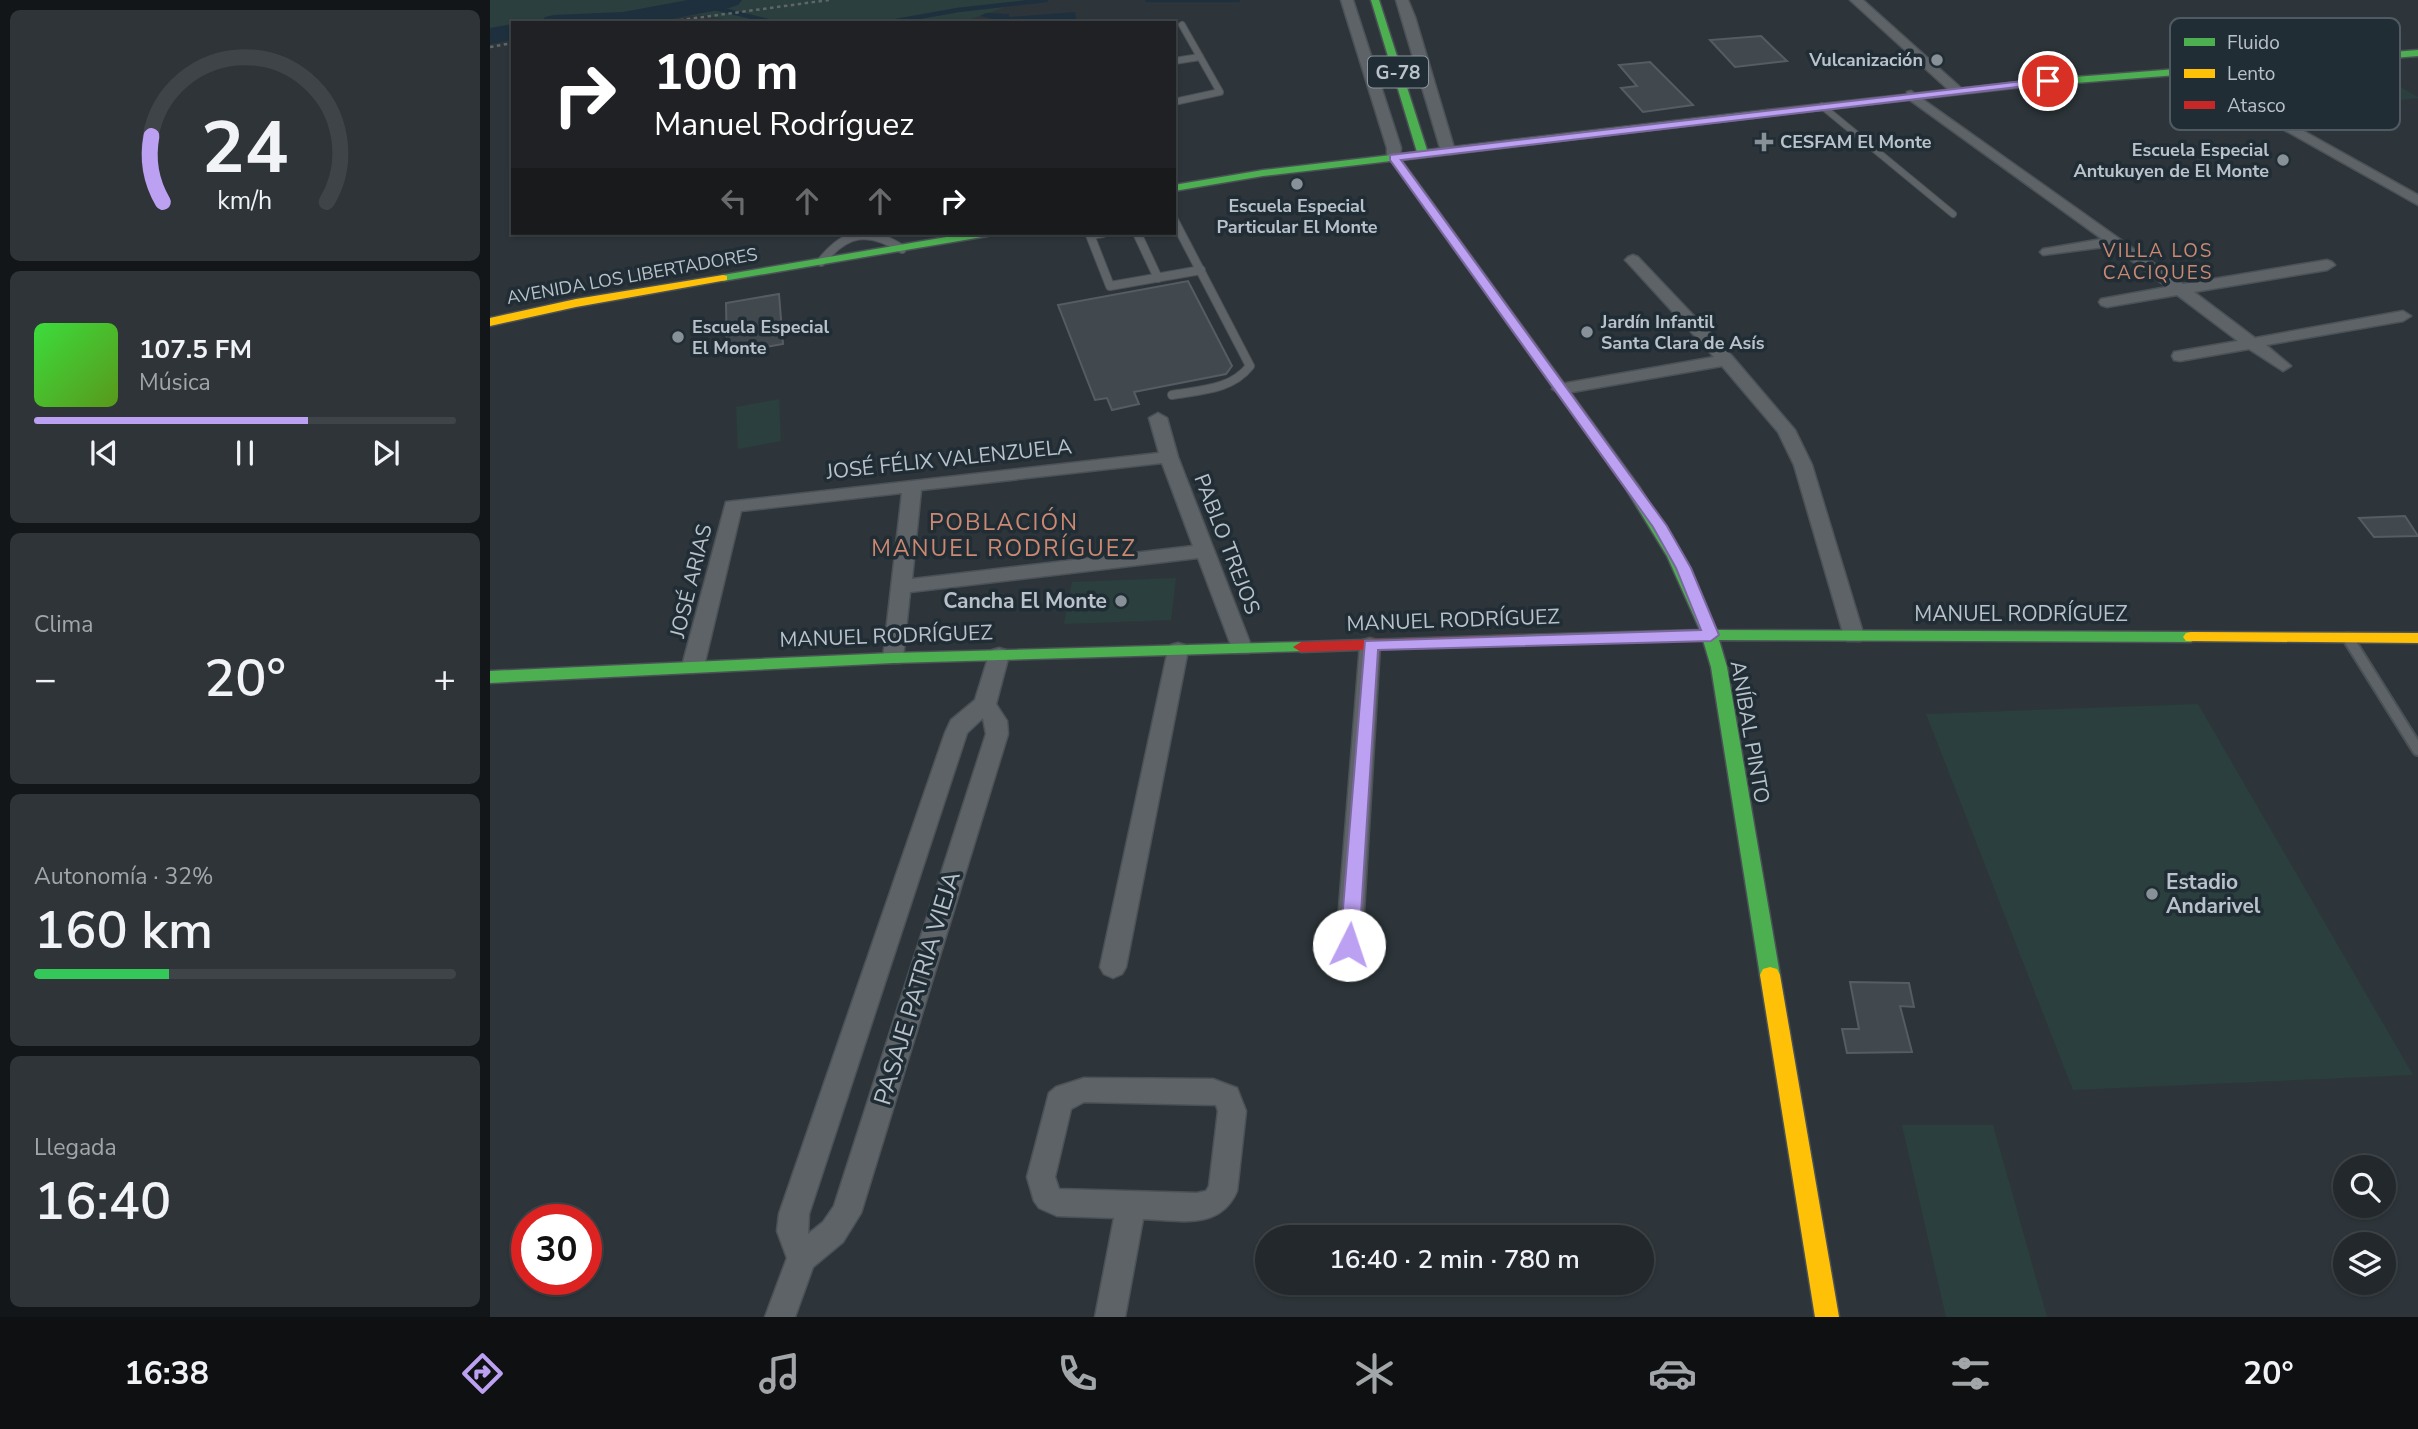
<!DOCTYPE html>
<html lang="es">
<head>
<meta charset="utf-8">
<style>
	:root { --surface:#22282c; --page:#2e3438; --text:#f1f3f6; --muted:#a2a6a9; --line:#3f4448; --accent:#bca0f2 }
	body { margin:0; font-family:"Nunito Sans",sans-serif; background:var(--page); color:var(--text); height:100vh; display:flex; flex-direction:column; font-size:26px; white-space:nowrap }
	* { box-sizing:border-box; margin:0 }
	p { font-size:23px; color:var(--muted) }
	.icon { flex:none; width:38px; height:38px; fill:none; stroke:currentColor; stroke-width:2; stroke-linecap:round; stroke-linejoin:round }
	.map { position:relative; flex:1; overflow:hidden }
	.side { display:flex; flex-direction:column; gap:10px; padding:10px; background:#131618; width:490px }
	.side>* { flex:none }
	.guide { position:absolute; left:21px; top:21px; width:665px; height:214px; border-radius:0px; box-shadow:0 2px 5px #0004,0 0 0 2px var(--line); background:#202124; color:#fff; overflow:hidden }
	.fabs { position:absolute; left:1843px; top:1155px; display:grid; gap:14px }
	.fabs a { display:grid; place-items:center; width:63px; height:63px; border-radius:50%; background:var(--surface); box-shadow:0 2px 5px #0004,0 0 0 2px var(--line); font-size:35px }
	.speed { position:absolute; left:21px; top:1204px; display:flex; gap:14px; font-size:35px; font-weight:700; text-align:center }
	.speed>* { display:grid; place-content:center; width:91px; height:91px; border-radius:50%; background:var(--surface); box-shadow:0 2px 5px #0004,0 0 0 2px var(--line); line-height:1 }
	.speed .limit { border:10px solid #d22; background:#fff; color:#111 }
	.pin { position:absolute; display:grid; place-items:center; width:60px; height:60px; color:#fff; margin:-30px; border:4px solid #fff; border-radius:50%; box-shadow:0 2px 7px #0007 }
	.me { position:absolute; width:77px; margin:-38px; rotate:4deg; stroke-linejoin:round; filter:drop-shadow(0 0 5px #0008) }
	.turn { display:flex; align-items:center; gap:24px; height:147px; padding:0 28px; font-size:32px }
	.turn .icon { width:91px; height:91px; stroke-width:2.5 }
	.turn b { display:block; font-size:49px; line-height:60px }
	.lanes { display:flex; align-items:center; height:66px; padding:0 28px; background:#0003; justify-content:center; gap:35px; direction:ltr }
	.lanes .off { opacity:.35 }
	.big { font-size:52px; font-weight:600; line-height:1.1 }
	.side .card { flex:1; display:flex; flex-direction:column; justify-content:center; gap:10px; min-width:0; padding:0 24px; border-radius:10px; background:var(--page) }
	.side .dial { align-items:center; gap:0 }
	.dial svg { height:182px; overflow:visible; fill:none; stroke:var(--line); stroke-width:7; stroke-linecap:round; text-anchor:middle }
	.dial text { fill:var(--text); stroke:none }
	.song { display:flex; align-items:center; gap:21px }
	.cover { width:84px; height:84px; border-radius:10px; background:linear-gradient(135deg,hsl(120 70% 55%),hsl(90 70% 35%)) }
	.played { height:7px; border-radius:4px; background:linear-gradient(90deg,var(--accent) 65%,var(--line) 65%) }
	.keys { display:flex; justify-content:space-around; direction:ltr }
	.heat { display:flex; justify-content:space-between; align-items:center; font-size:38px; direction:ltr }
	.charge { height:10px; border-radius:5px; background:linear-gradient(90deg,#34c759 32%,var(--line) 0) }
	.trip { position:absolute; left:765px; top:1225px; width:399px; height:70px; border-radius:35px; background:var(--surface); box-shadow:0 2px 5px #0004,0 0 0 2px var(--line); font-weight:600; line-height:70px; text-align:center }
	.menu { display:flex; height:112px; justify-content:space-around; align-items:center; background:#0e1012; color:var(--muted) }
	.menu .icon { width:49px; height:49px }
	.menu .current { color:var(--accent) }
	.menu b { font-size:32px; color:var(--text) }
	main { display:flex; flex:1; min-height:0 }
	.map>svg:first-child { display:block }
</style>
</head>
<body>
<main>
<section class="side">
<div class="card dial"><svg viewBox="0 0 100 80">
<path d="M14 69A42 42 0 1 1 86 69"/>
<path d="M14 69A42 42 0 0 1 9 40" stroke="#bca0f2"/>
<text x="50" y="56" font-size="32" font-weight="700">24</text>
<text x="50" y="72" font-size="11">km/h</text>
</svg></div>
<div class="card">
<div class="song"><i class="cover"></i><div><b>107.5 FM</b><p>Música</p></div></div>
<div class="played"></div>
<div class="keys"><svg class="icon" aria-label="previous" viewBox="0 0 24 24"><path d="M18 5L8 12l10 7zM5 5v14"/></svg><svg class="icon" aria-label="pause" viewBox="0 0 24 24"><path d="M8 5v14M16 5v14"/></svg><svg class="icon" aria-label="next" viewBox="0 0 24 24"><path d="M6 5l10 7-10 7zM19 5v14"/></svg></div>
</div>
<div class="card"><p>Clima</p>
<div class="heat"><a>−</a><b class="big">20°</b><a>+</a></div>
</div>
<div class="card"><p>Autonomía · 32%</p><b class="big">160 km</b><div class="charge"></div></div>
<div class="card"><p>Llegada</p><b class="big">16:40</b></div>
</section>
<div class="map">
<svg width="1928" height="1317" viewBox="0 0 1928 1317">
	<rect width="100%" height="100%" fill="#2d353a"/>
	<g fill="#2a3f3e">
		<path d="M0,0H537L469,23H260L210,15L143,23H23V40L0,43Z"/>
		<path d="M1884,72L1928,97V98L1902,101L1856,76Z"/>
		<path d="M289,399L291,441L248,449L246,407Z"/>
		<path d="M686,578L681,620L574,624L582,582Z"/>
		<path d="M1708,704L1923,1075L1583,1090L1436,714Z"/>
		<path d="M1412,1125H1503L1557,1317H1456Z"/>
	</g>
	<path fill="#1e303d" d="M585,12L587,22L585,23H520L490,16L496,13L519,14V17Z"/>
	<g fill="none" stroke-linecap="round" stroke-linejoin="round">
		<g stroke="#1e303d" stroke-width="4.5">
			<path d="M657,0H748"/>
			<path d="M217,6L286,23"/>
			<path d="M395,23L468,10L556,0"/>
		</g>
		<g fill="#1e303d" fill-rule="evenodd">
			<path d="M198,0H252L248,5L239,8L160,23H51L55,17L64,15L133,12Z"/>
			<path d="M23,24V40L0,44V28Z"/>
		</g>
	</g>
	<g fill="#42494e" stroke="#565c61" stroke-width="2">
		<path d="M1271,36L1297,61L1245,67L1220,40Z"/>
		<path d="M1160,62L1203,105L1153,112L1131,88L1147,86L1129,65Z"/>
		<path d="M698,281L742,366L736,374L644,392L649,404L622,410L617,398L605,400L568,305Z"/>
		<path d="M289,294L293,344L237,354L236,303Z"/>
		<path d="M1915,516L1928,536L1884,537L1869,518Z"/>
		<path d="M1360,982L1419,983L1424,1007L1410,1006L1422,1052L1357,1053L1352,1029H1369Z"/>
	</g>
	<g fill="none" stroke-linecap="round" stroke-linejoin="round">
		<defs>
			<g id="lane-far2">
				<path d="M684,61L710,57"/>
				<path d="M684,102L730,92L692,25"/>
				<path d="M1332,106L1463,214"/>
			</g>
			<g id="lane-far1">
				<path d="M613,233L600,235L620,286L711,270"/>
				<path d="M647,233L668,278"/>
				<path d="M331,262C356,231 378,227 412,249"/>
				<path d="M682,395C711,390 741,390 760,366L684,220"/>
			</g>
			<path id="lane" d="M1858,638L1928,750"/>
			<g id="street">
				<path d="M851,0H863L911,148L909,161L904,162L897,158V148Z"/>
				<path d="M906,0H918L925,17L965,151L963,154H953L951,151Z"/>
				<path d="M1360,0H1373L1470,87V93H1462Z"/>
				<path d="M1697,66L1928,195V205L1693,73L1691,70Z"/>
				<path d="M1421,91L1693,284L1837,260L1842,262L1845,265L1837,270L1704,292L1765,338L1913,311L1921,316L1913,321L1776,345L1801,366L1793,371L1759,349L1690,361L1684,360L1682,356L1684,352L1748,341L1687,295L1617,307L1611,305L1609,302L1611,299L1677,287L1622,246L1553,255L1550,252L1553,249L1612,239L1417,98V92Z"/>
				<path d="M1143,255L1148,257L1242,356L1305,430L1322,465L1374,636L1371,641H1357L1354,636L1304,465L1288,432L1232,366L1071,394L1062,389L1071,384L1224,357L1138,263L1135,260L1138,257Z"/>
				<path d="M668,413L677,418L688,457L762,648L759,653H745L742,648L708,558L420,592L413,658L410,663H396L393,658L412,493L251,511L214,666L210,671L203,673L196,671L192,666L236,502L669,453L659,418ZM672,463L703,546L422,579L431,490Z"/>
				<path d="M880,638L887,640L890,645L872,945L868,952L859,955L850,952L846,945L870,645L873,640Z"/>
				<path d="M688,643L695,645L698,650L636,967L632,974L623,978L614,974L610,967L678,650L681,645Z"/>
				<path d="M509,648L516,650L519,655L506,704L517,721L518,734L371,1213L353,1242L323,1267L305,1317H275L297,1258L287,1231L289,1214L455,733L461,720L485,700L499,655L502,650ZM493,718L496,734L344,1206L333,1222L318,1234L319,1214L477,733Z"/>
				<path d="M594,1078L723,1079L747,1088L756,1111L747,1191C730,1231 689,1220 653,1219L635,1317H605L624,1218L567,1216L549,1208L544,1201L537,1177L559,1093L566,1087ZM594,1102L726,1105L728,1111L719,1186L716,1191L707,1193L569,1189L565,1177L581,1109Z"/>
			</g>
			<g id="fast">
				<path d="M881,0H889L937,150L1277,110L1282,113L1277,116L911,160L1150,488L1192,556L1225,630L1701,632L1709,637L1701,642L1229,640L1237,667L1290,975L1287,981L1280,983L1273,981L1270,975L1221,667L1213,640L1030,645L1022,640L1030,635L1210,630L1177,556L1136,489L901,161L773,176L684,191V185L773,170L927,152Z"/>
				<path d="M1928,50V56L1547,86L1542,83L1547,80Z"/>
				<path d="M480,233H504L498,236L233,281L227,278L233,275Z"/>
				<path d="M811,642L819,647L817,651L403,663L0,683V671L403,653Z"/>
			</g>
			<g id="slow">
				<path d="M233,275L237,276V280L86,307L0,326V318L86,299Z"/>
				<path d="M1701,632L1928,633V643L1696,641L1693,637L1696,633Z"/>
				<path d="M1280,967L1287,969L1290,975L1349,1317H1325L1270,975L1273,969Z"/>
			</g>
			<g id="jam">
				<path d="M1547,80L1550,81V85L1277,116L1272,113L1277,110Z"/>
				<path d="M1030,635L1038,640L1035,644L811,652L803,647L811,642Z"/>
			</g>
		</defs>
		<use href="#lane-far2" stroke="#4b5257" stroke-width="8"/>
		<use href="#lane-far1" stroke="#4b5257" stroke-width="10"/>
		<use href="#lane" stroke="#4b5257" stroke-width="14"/>
		<use href="#street" stroke="#4b5257" stroke-width="3"/>
		<use href="#fast" stroke="#4b5257" stroke-width="3"/>
		<use href="#slow" stroke="#4b5257" stroke-width="3"/>
		<use href="#jam" stroke="#4b5257" stroke-width="3"/>
		<g stroke="#5f6669" stroke-width="2.5" stroke-dasharray="3.5 3.5" stroke-linecap="butt">
			<path d="M169,23L339,0"/>
			<path d="M0,47L23,43"/>
		</g>
		<use href="#lane-far2" stroke="#5e6368" stroke-width="6"/>
		<use href="#lane-far1" stroke="#5e6368" stroke-width="8"/>
		<use href="#lane" stroke="#5e6368" stroke-width="10"/>
		<use href="#street" fill="#5e6368" fill-rule="evenodd"/>
		<use href="#fast" fill="#4caf50" fill-rule="evenodd"/>
		<use href="#slow" fill="#ffc107" fill-rule="evenodd"/>
		<use href="#jam" fill="#c62828" fill-rule="evenodd"/>
	</g>
	<path fill="#bca0f2" stroke="#7a689d" stroke-width="2" d="M1558,78L1563,81L1562,83L911,160L1177,526L1201,568L1229,635L1221,641L888,650L869,945L866,950L859,953L852,950L850,945L875,641L1211,630L1186,568L1163,527L900,160V155Z"/>
	<g fill="#889198" stroke="#212d35" stroke-width="2.5">
		<circle cx="1447" cy="60" r="7"/>
		<path d="M1270.5 131.5h7v7h7v7h-7v7h-7v-7h-7v-7h7z"/>
		<circle cx="1793" cy="160" r="7"/>
		<circle cx="807" cy="184" r="7"/>
		<circle cx="1097" cy="332" r="7"/>
		<circle cx="188" cy="337" r="7"/>
		<circle cx="631" cy="601" r="7"/>
		<circle cx="1662" cy="894" r="7"/>
	</g>
	<g text-anchor="middle" stroke-width="7" stroke-linejoin="round" paint-order="stroke">
		<g font-size="18" font-weight="bold" fill="#b9c2ca" stroke="#212d35" text-anchor="start">
			<text x="1433" y="66" text-anchor="end">Vulcanización</text>
			<text x="1290" y="148">CESFAM El Monte</text>
			<text x="1779" y="156" text-anchor="end">Escuela Especial<tspan x="1779" dy="21">Antukuyen de El Monte</tspan></text>
			<text x="807" y="212" text-anchor="middle">Escuela Especial<tspan x="807" dy="21">Particular El Monte</tspan></text>
			<text x="1111" y="328">Jardín Infantil<tspan x="1111" dy="21">Santa Clara de Asís</tspan></text>
			<text x="202" y="333">Escuela Especial<tspan x="202" dy="21">El Monte</tspan></text>
		</g>
		<g font-size="18" fill="#b9c2ca" stroke="#212d35">
			<text transform="translate(142 276) rotate(-10)" y="6">AVENIDA LOS LIBERTADORES</text>
		</g>
		<rect fill="#212d35" stroke="#8b959d" stroke-width="2" x="878" y="56.5" width="60" height="31" rx="5"/>
		<g font-size="19" font-weight="bold" fill="#b9c2ca">
			<text x="908" y="79">G-78</text>
		</g>
		<g font-size="19" letter-spacing="2" fill="#cd8871" stroke="#212d35">
			<text x="1668" y="257">VILLA LOS<tspan x="1668" dy="22">CACIQUES</tspan></text>
		</g>
		<g font-size="21" fill="#b9c2ca" stroke="#212d35">
			<text transform="translate(459 459) rotate(-6)" y="7">JOSÉ FÉLIX VALENZUELA</text>
			<text transform="translate(737 544) rotate(69)" y="7">PABLO TREJOS</text>
			<text transform="translate(201 581) rotate(-76)" y="7">JOSÉ ARIAS</text>
			<text x="1531" y="621">MANUEL RODRÍGUEZ</text>
			<text transform="translate(963 620) rotate(-2)" y="7">MANUEL RODRÍGUEZ</text>
			<text transform="translate(396 636) rotate(-2)" y="7">MANUEL RODRÍGUEZ</text>
			<text transform="translate(1260 732) rotate(80)" y="7">ANÍBAL PINTO</text>
		</g>
		<g font-size="21" font-weight="bold" fill="#b9c2ca" stroke="#212d35" text-anchor="end">
			<text x="617" y="608">Cancha El Monte</text>
			<text x="1676" y="889" text-anchor="start">Estadio<tspan x="1676" dy="24">Andarivel</tspan></text>
		</g>
		<g font-size="23" letter-spacing="2" fill="#cd8871" stroke="#212d35">
			<text x="514" y="530">POBLACIÓN<tspan x="514" dy="26">MANUEL RODRÍGUEZ</tspan></text>
		</g>
		<g font-size="24" fill="#b9c2ca" stroke="#212d35">
			<text transform="translate(427 988) rotate(-73)" y="8">PASAJE PATRIA VIEJA</text>
		</g>
	</g>
	<rect x="1680" y="18" width="230" height="112" rx="10" fill="#212d35" stroke="#4f5a62" stroke-width="2"/>
	<rect x="1694" y="38" width="31" height="8" fill="#4caf50"/>
	<rect x="1694" y="69" width="31" height="9" fill="#ffc107"/>
	<rect x="1694" y="101" width="31" height="8" fill="#c62828"/>
	<g font-size="19" fill="#b9c2ca">
		<text x="1737" y="49">Fluido</text>
		<text x="1737" y="80">Lento</text>
		<text x="1737" y="112">Atasco</text>
	</g>
</svg>
<div class="fabs">
<a><svg class="icon" aria-label="search" viewBox="0 0 24 24"><circle cx="10" cy="10" r="6"/><path d="M15 15l6 6"/></svg></a>
<a><svg class="icon" aria-label="layers" viewBox="0 0 24 24"><path d="M12 4l9 5-9 5-9-5zM3 14l9 5 9-5"/></svg></a>
</div>
<div class="speed"><div class="limit">30</div></div>
<div class="pin" style="left:1558px;top:81px;background:#d93025"><svg class="icon" aria-label="arrive" viewBox="0 0 24 24"><path d="M6 21V4h12l-3 4 3 4H6"/></svg></div>
<svg class="me" style="left:859px;top:945px" viewBox="-20 -20 40 40"><circle r="19" fill="#fff"/><path d="M0-13L10 11 0 6-10 11z" fill="#bca0f2"/></svg>
<div class="trip">16:40 · 2 min · 780 m</div>
<div class="guide">
<div class="turn"><svg class="icon" aria-label="right" viewBox="0 0 24 24"><path d="M7 20v-9h11M14 6l5 5-5 5"/></svg><div><b>100 m</b>Manuel Rodríguez</div></div>
<div class="lanes"><svg class="icon off" aria-label="left" viewBox="0 0 24 24"><path d="M17 20v-9H6M10 6l-5 5 5 5"/></svg><svg class="icon off" aria-label="ahead" viewBox="0 0 24 24"><path d="M12 20V5M6 11l6-6 6 6"/></svg><svg class="icon off" aria-label="ahead" viewBox="0 0 24 24"><path d="M12 20V5M6 11l6-6 6 6"/></svg><svg class="icon" aria-label="right" viewBox="0 0 24 24"><path d="M7 20v-9h11M14 6l5 5-5 5"/></svg></div>
</div>
</div>
</main>
<nav class="menu">
<b>16:38</b>
<svg class="icon current" aria-label="directions" viewBox="0 0 24 24"><path d="M12 3l9 9-9 9-9-9zM9 14v-3h6M13 9l2 2-2 2"/></svg>
<svg class="icon" aria-label="music" viewBox="0 0 24 24"><path d="M9 18V5l10-2v13"/><circle cx="6" cy="18" r="3"/><circle cx="16" cy="16" r="3"/></svg>
<svg class="icon" aria-label="phone" viewBox="0 0 24 24"><path d="M5 4h4l2 5-3 2q2 4 5 5l2-3 5 2v4C11 20 4 13 5 4z"/></svg>
<svg class="icon" aria-label="climate" viewBox="0 0 24 24"><path d="M12 3v18M4 7l16 10M4 17L20 7"/></svg>
<svg class="icon" aria-label="car" viewBox="0 0 24 24"><path d="M5 17H2v-5l4-1 3-4h7l3 4 3 1v5h-3M9 17h6M6 11h13"/><circle cx="7" cy="17" r="2"/><circle cx="17" cy="17" r="2"/></svg>
<svg class="icon" aria-label="filters" viewBox="0 0 24 24"><path d="M4 7h16M4 17h16"/><circle cx="9" cy="7" r="2"/><circle cx="15" cy="17" r="2"/></svg>
<b>20°</b>
</nav>
</body>
</html>
